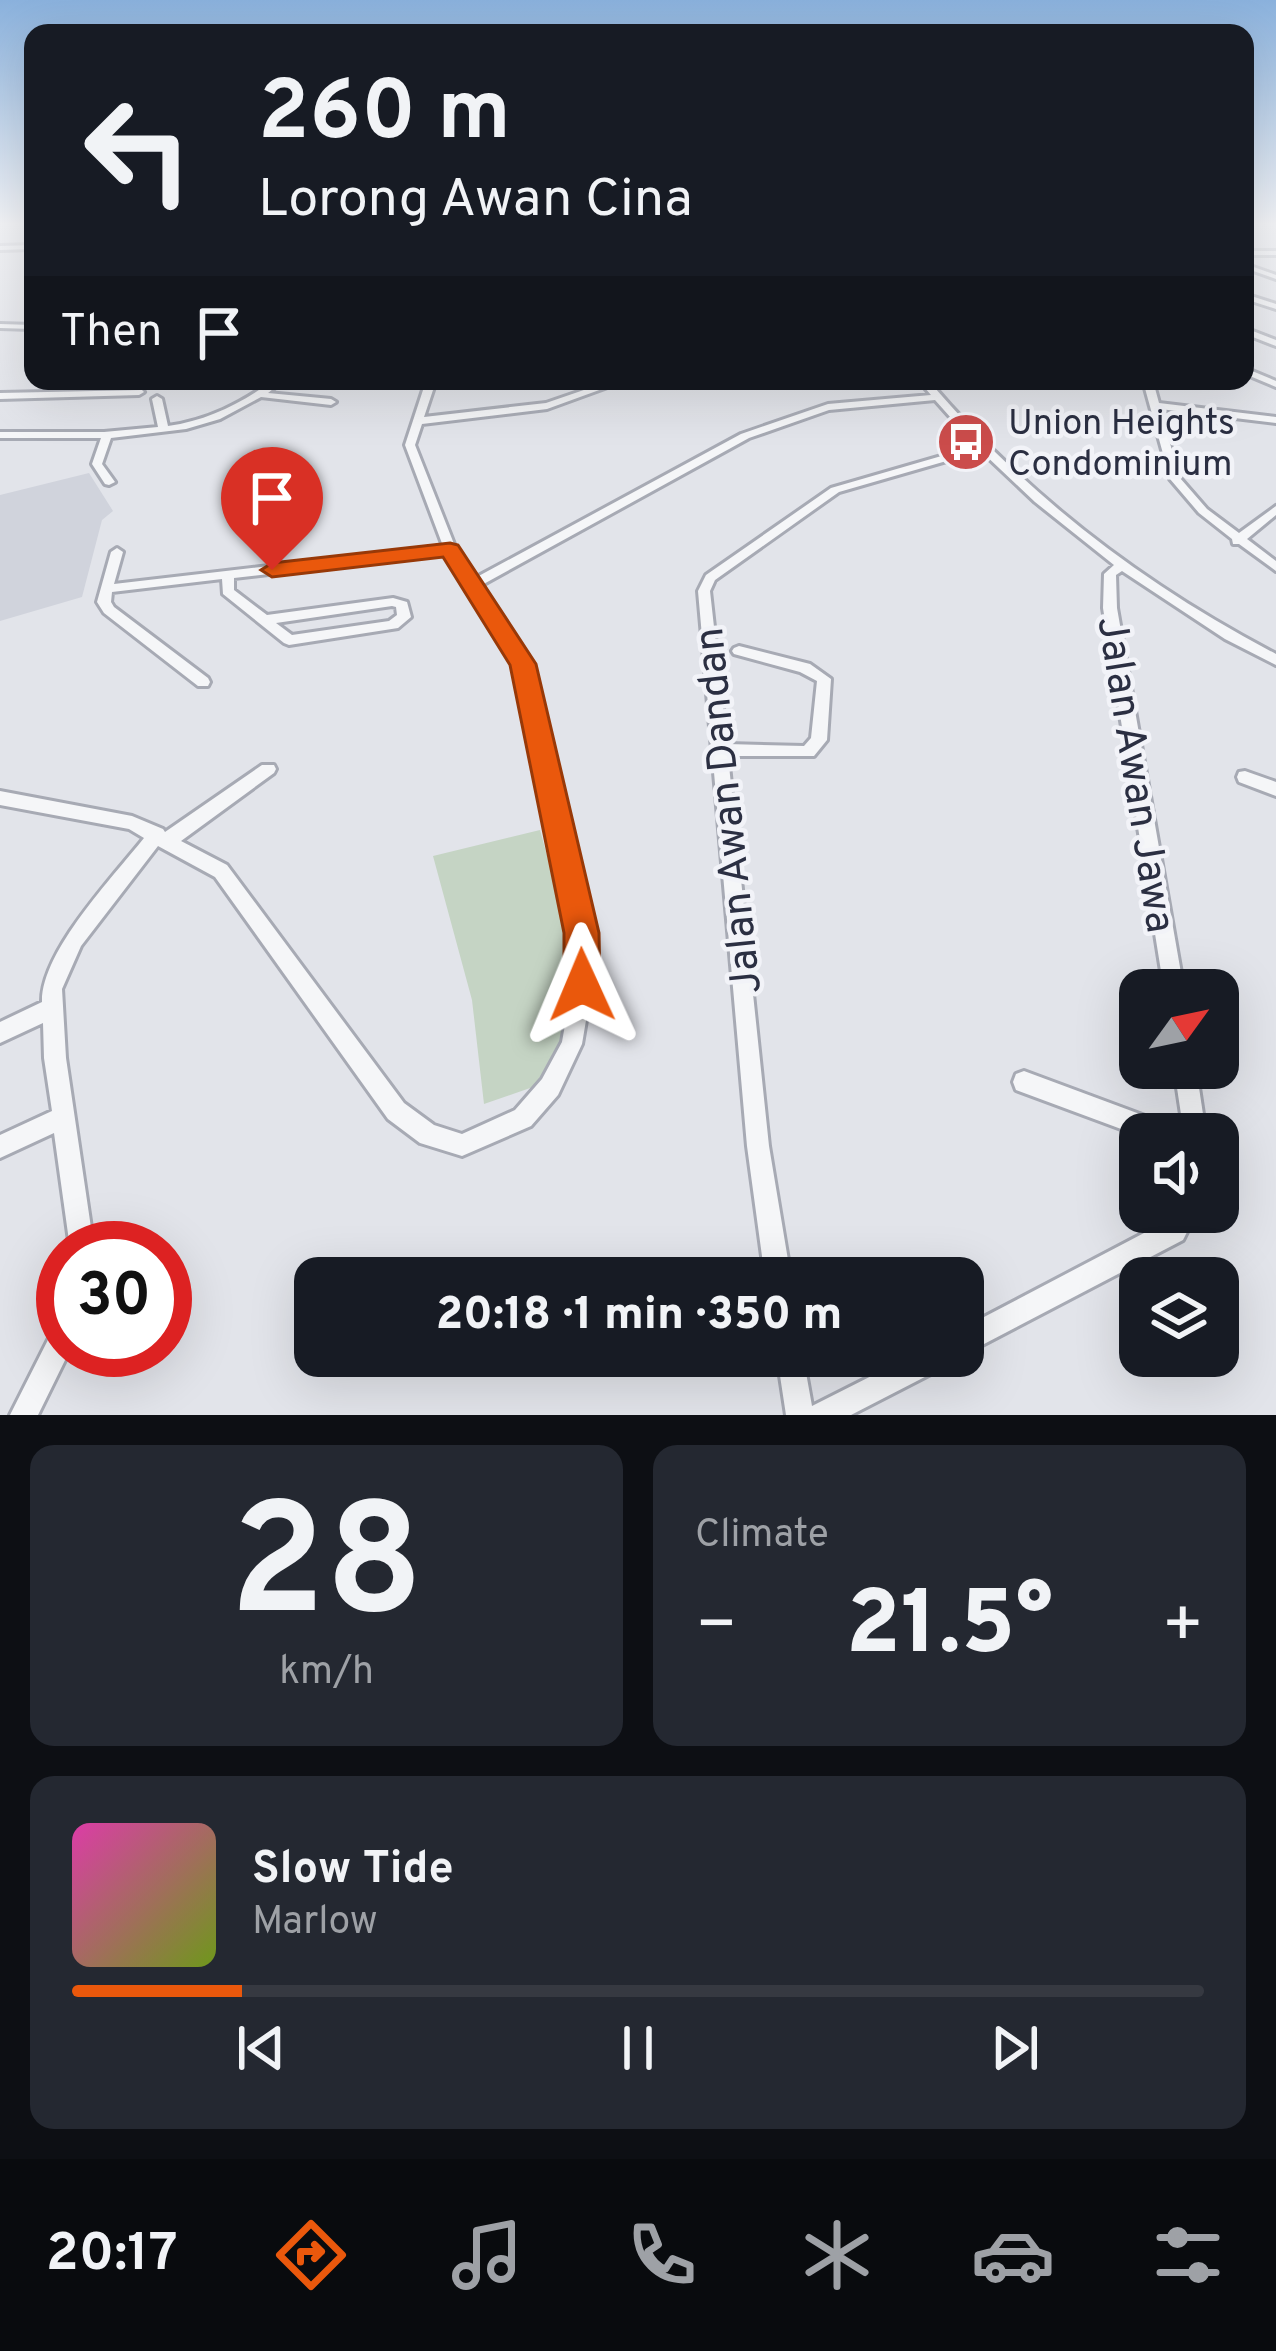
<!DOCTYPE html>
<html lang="en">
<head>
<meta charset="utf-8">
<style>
	:root { --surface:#171b24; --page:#242831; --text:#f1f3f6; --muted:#9ea1a6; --line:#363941; --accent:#ea580c }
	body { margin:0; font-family:Overpass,sans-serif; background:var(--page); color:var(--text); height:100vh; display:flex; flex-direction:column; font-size:45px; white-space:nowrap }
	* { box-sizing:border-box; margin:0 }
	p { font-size:39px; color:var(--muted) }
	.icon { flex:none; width:66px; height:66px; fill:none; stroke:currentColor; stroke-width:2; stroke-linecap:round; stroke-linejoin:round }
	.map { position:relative; height:1415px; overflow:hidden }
	.drawer { display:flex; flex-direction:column; gap:30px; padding:30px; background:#0d0f14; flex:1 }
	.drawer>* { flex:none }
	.banner { position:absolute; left:24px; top:24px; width:1230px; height:366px; border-radius:24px; box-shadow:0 12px 48px #0002; background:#171b24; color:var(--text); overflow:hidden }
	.needle { width:78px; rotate:57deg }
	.tools { position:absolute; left:1119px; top:969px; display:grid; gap:24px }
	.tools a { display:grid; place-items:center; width:120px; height:120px; border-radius:24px; background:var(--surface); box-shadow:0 12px 48px #0002; font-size:60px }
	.speed { position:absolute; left:36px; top:1221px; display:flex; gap:24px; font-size:60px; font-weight:700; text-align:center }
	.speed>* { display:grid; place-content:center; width:156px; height:156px; border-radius:50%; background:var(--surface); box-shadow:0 12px 48px #0002; line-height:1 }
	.speed .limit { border:18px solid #d22; background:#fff; color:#111 }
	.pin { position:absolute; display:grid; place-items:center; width:102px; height:102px; color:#fff; margin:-123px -51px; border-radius:50% 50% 50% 0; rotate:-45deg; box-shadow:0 0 12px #0007 }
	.pin .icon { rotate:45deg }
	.me { position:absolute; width:132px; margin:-66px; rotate:359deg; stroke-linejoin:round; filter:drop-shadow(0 0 9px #0008) }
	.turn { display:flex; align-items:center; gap:42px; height:252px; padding:0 36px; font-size:54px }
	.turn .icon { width:156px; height:156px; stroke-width:2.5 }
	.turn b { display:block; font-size:84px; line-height:102px }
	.then { display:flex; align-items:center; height:114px; padding:0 36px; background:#0003; gap:24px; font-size:45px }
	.big { font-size:90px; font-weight:800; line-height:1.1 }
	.drawer .widget { flex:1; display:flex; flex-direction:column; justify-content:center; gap:18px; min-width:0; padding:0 42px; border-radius:24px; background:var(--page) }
	.drawer .dial { align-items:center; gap:0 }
	.dial b { font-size:156px; line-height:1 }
	.song { display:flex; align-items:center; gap:36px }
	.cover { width:144px; height:144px; border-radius:18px; background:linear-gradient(135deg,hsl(320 70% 55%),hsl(80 70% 35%)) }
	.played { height:12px; border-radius:6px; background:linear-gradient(90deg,var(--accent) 15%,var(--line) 15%) }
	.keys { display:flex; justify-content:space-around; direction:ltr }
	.heat { display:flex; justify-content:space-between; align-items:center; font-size:66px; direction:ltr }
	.drawer .tiles { flex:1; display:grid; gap:30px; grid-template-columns:1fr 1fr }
	.widget:last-child { grid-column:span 2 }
	.trip { position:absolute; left:294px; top:1257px; width:690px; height:120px; border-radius:24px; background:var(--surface); box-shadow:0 12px 48px #0002; font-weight:800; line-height:120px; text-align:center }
	.tab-bar { display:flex; height:192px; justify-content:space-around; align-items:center; background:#090b0e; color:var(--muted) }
	.tab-bar .icon { width:84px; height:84px }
	.tab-bar .on { color:var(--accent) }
	.tab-bar b { font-size:54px; color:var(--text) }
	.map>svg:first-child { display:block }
</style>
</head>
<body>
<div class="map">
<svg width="1276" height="1415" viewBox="0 0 1276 1415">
	<rect width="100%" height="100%" fill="#e2e4ea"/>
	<path fill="#d0d3dc" d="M89,473L113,511L102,520L82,597L0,621V495Z"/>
	<path fill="#c5d4c4" d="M540,830L572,946L561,1048L533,1087L484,1104L472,1000L433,856Z"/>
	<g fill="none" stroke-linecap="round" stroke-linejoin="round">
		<defs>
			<g id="street">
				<path d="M33,245V249L0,250V246Z"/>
				<rect x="1245" y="251" width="31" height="4"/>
				<path d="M1245,264L1276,275V279L1245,268Z"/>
				<path d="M1245,294L1276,304V309L1245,299Z"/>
				<path d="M0,324L33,325V329L0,328Z"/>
				<path d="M1245,328L1276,340V346L1245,334Z"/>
				<path d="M1245,368L1276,381V387L1245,374Z"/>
				<path d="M272,381H283L268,393L331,399L336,402L331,405L261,397L220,419L186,429L111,438L102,464L115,482L109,485L105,484L92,464L101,438H0V432H104L158,427L152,399L157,396L162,399L168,426C208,420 240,404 272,381Z"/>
				<path d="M426,381H436L424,417L546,403L610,381H624L547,409L422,424L415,445L456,549L475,578L741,434L828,404L931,395L919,381H929C1026,495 1144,585 1276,654V665L1225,639L1122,571L1116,575L1117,608L1184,990H1164L1103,608L1104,574L1114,565L1035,502L981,451L839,492L715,580L710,591L727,744L804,746L811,738L817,681L800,672L734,654L732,651L734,648L739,646L810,664L831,679L827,740L814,756H728L769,1146L791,1278H765L747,1146L698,591L706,575L831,488L976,446L935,400L829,410L749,438L480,586L530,664L591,933L592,985L582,1044L558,1095L531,1126L462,1156L420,1143L388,1119L215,877L158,846L81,946L62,989L66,1058L94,1248H70L54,1133L0,1158V1135L52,1111L44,1058L43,1023L0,1043V1022L42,1002C41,952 113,877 144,838L129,829L0,805V791L132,816L163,829L165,832L262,765H274L276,769L274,773L181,841L227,865L404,1103L434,1125L462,1134L515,1110L542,1079L562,1042L572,985L573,933L516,664L446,553L234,578V590L267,615L393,598L407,602L411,617L398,628L289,645L284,643L223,594L222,579L112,592L111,602L114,607L208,678L210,682L208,686H198L104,613L97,602L111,552L117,548L123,552L114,584L443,546L405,445ZM392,606L396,607L397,615L389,621L292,635L276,623Z"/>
				<path d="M1026,381H1040L1041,382L1036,385Z"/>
				<path d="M1143,381H1153L1159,403L1276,417V423L1160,409L1180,478L1207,509L1239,533L1276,506V515L1247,539L1276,561V571L1239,544H1233L1232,539L1199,513L1170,479Z"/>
				<path d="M142,390L144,392L139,395L0,399V393Z"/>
				<path d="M1245,771L1276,782V796L1239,782L1237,777L1239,772Z"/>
				<path d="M1174,1068H1196L1206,1134H1184Z"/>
				<path d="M1024,1071L1172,1126L1175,1134H1140V1136L1016,1090L1013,1082L1016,1074Z"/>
				<path d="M1172,1212H1197L1183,1240L963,1355V1328L1165,1222Z"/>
				<path d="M63,1324V1350H70L38,1415H10L54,1328Z"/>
				<path d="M777,1356H803L812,1406L911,1356H952L948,1365L851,1415H786Z"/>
			</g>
		</defs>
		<use href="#street" stroke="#a7aab4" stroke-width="6"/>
		<use href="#street" fill="#f5f6f8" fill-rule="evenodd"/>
	</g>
	<linearGradient id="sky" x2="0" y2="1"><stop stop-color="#8ab1dc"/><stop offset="0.53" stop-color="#f2f3f6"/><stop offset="1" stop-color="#f2f3f6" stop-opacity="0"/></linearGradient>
	<rect width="1276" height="423" fill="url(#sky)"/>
	<path fill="#ea580c" stroke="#983908" stroke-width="3" d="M450,543L458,545L536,664L599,933L600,985L595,998L582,1003L569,998L564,985V933L510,665L443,557L272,577L261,570L272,563Z"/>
	<defs>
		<symbol id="bus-disc" viewBox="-11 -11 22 22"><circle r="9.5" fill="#cb4c4b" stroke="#f2f3f8"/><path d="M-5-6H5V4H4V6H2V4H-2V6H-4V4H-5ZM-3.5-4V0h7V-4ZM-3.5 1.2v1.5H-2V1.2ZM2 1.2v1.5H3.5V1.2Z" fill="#fff"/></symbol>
	</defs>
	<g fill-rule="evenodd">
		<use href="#bus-disc" x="933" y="409" width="66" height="66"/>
	</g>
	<g text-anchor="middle" stroke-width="9" stroke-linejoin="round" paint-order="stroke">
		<g font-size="36" fill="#2b2f42" stroke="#f2f3f8" text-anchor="start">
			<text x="1008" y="434">Union Heights<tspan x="1008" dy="41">Condominium</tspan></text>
		</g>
		<g font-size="42" fill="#2b2f42" stroke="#f2f3f8">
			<text transform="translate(1138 774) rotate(81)" y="15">Jalan Awan Jawa</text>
			<text transform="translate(726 811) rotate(-96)" y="15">Jalan Awan Dandan</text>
		</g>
	</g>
</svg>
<div class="tools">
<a><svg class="needle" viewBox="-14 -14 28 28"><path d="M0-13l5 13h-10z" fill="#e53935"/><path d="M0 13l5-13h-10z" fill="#9ea1a6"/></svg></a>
<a><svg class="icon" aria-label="sound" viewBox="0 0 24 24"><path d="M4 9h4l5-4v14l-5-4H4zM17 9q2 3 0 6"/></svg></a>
<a><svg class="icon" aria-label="layers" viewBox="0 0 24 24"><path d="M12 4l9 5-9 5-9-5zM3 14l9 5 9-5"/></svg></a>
</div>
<div class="speed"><div class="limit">30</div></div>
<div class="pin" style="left:272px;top:570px;background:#d93025"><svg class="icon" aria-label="arrive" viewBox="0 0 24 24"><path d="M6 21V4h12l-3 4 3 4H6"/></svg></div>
<svg class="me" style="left:582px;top:985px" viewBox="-20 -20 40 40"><path d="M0-17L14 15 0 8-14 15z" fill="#ea580c" stroke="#fff" stroke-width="4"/></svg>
<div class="trip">20:18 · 1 min · 350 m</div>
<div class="banner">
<div class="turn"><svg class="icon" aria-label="left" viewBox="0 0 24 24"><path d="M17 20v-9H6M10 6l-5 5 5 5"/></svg><div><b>260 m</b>Lorong Awan Cina</div></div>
<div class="then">Then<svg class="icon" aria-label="arrive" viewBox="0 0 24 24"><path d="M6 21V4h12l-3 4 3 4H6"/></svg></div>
</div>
</div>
<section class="drawer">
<div class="tiles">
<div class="widget dial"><b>28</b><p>km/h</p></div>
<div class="widget"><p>Climate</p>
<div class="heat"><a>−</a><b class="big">21.5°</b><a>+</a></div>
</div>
<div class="widget">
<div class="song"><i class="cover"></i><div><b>Slow Tide</b><p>Marlow</p></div></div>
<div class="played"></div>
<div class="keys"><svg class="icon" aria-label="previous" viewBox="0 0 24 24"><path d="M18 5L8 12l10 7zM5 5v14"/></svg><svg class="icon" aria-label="pause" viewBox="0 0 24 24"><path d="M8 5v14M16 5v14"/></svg><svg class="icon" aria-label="next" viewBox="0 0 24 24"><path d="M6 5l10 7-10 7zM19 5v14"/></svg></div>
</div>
</div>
</section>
<nav class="tab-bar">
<b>20:17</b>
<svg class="icon on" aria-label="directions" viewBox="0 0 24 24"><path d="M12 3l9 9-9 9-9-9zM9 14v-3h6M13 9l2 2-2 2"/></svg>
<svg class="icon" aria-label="music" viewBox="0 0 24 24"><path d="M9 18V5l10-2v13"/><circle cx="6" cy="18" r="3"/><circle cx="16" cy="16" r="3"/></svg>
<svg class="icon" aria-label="phone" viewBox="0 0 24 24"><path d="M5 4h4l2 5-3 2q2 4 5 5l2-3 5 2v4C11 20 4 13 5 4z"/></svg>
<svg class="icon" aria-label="climate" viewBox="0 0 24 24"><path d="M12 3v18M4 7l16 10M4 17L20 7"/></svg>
<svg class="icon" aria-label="car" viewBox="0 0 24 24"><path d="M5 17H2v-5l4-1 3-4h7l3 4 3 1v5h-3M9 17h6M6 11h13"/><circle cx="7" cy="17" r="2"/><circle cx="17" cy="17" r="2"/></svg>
<svg class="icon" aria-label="filters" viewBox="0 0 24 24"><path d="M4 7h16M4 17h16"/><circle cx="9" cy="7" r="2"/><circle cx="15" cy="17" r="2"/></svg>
</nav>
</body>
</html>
